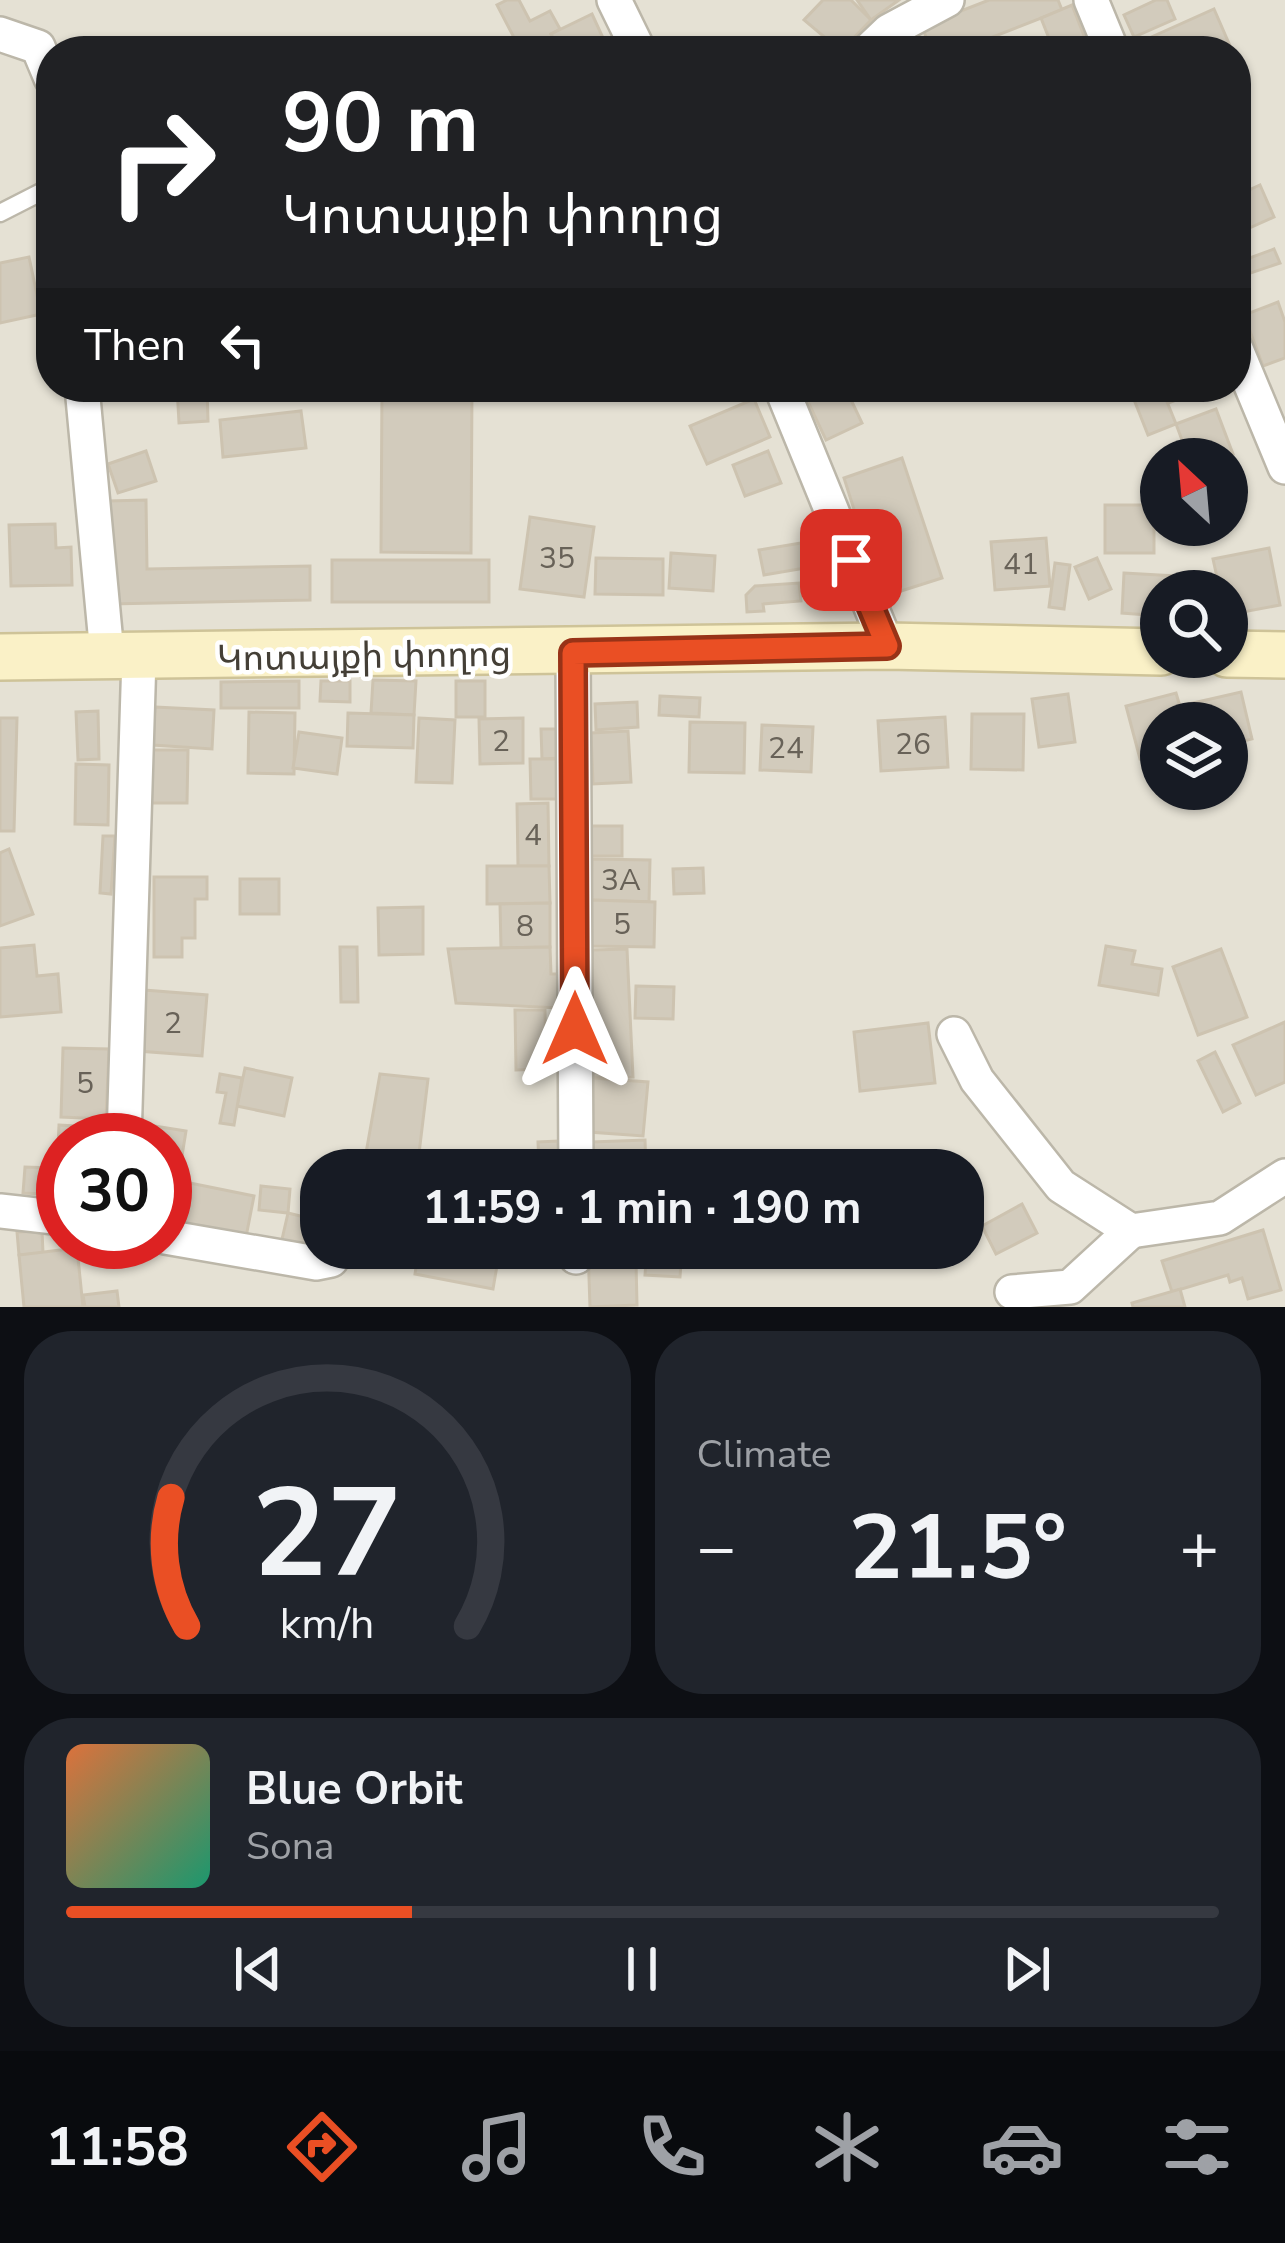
<!DOCTYPE html>
<html lang="en">
<head>
<meta charset="utf-8">
<style>
	:root { --surface:#171b24; --page:#20242c; --text:#f1f3f6; --muted:#9ea1a6; --line:#363941; --accent:#ea4f24 }
	body { margin:0; font-family:"Nunito Sans","Noto Sans Armenian",sans-serif; background:var(--page); color:var(--text); height:100vh; display:flex; flex-direction:column; font-size:45px; white-space:nowrap }
	* { box-sizing:border-box; margin:0 }
	p { font-size:39px; color:var(--muted) }
	.icon { flex:none; width:66px; height:66px; fill:none; stroke:currentColor; stroke-width:2; stroke-linecap:round; stroke-linejoin:round }
	.map { position:relative; height:1307px; overflow:hidden }
	.side { display:flex; flex-direction:column; gap:24px; padding:24px; background:#0d0f14; flex:1 }
	.side>* { flex:none }
	.top-card { position:absolute; left:36px; top:36px; width:1215px; height:366px; border-radius:48px; box-shadow:0 3px 9px #0004; background:#202124; color:#fff; overflow:hidden }
	.needle { width:78px; rotate:334deg }
	.buttons { position:absolute; left:1140px; top:438px; display:grid; gap:24px }
	.buttons a { display:grid; place-items:center; width:108px; height:108px; border-radius:50%; background:var(--surface); box-shadow:0 3px 9px #0004; font-size:60px }
	.speed { position:absolute; left:36px; top:1113px; display:flex; gap:24px; font-size:60px; font-weight:700; text-align:center }
	.speed>* { display:grid; place-content:center; width:156px; height:156px; border-radius:50%; background:var(--surface); box-shadow:0 3px 9px #0004; line-height:1 }
	.speed .limit { border:18px solid #d22; background:#fff; color:#111 }
	.pin { position:absolute; display:grid; place-items:center; width:102px; height:102px; color:#fff; margin:-51px; border-radius:24px; box-shadow:0 6px 18px #0006 }
	.me { position:absolute; width:132px; margin:-66px; rotate:0deg; stroke-linejoin:round; filter:drop-shadow(0 0 9px #0008) }
	.turn { display:flex; align-items:center; gap:42px; height:252px; padding:0 48px; font-size:54px }
	.turn .icon { width:156px; height:156px; stroke-width:2.5 }
	.turn b { display:block; font-size:84px; line-height:102px }
	.then { display:flex; align-items:center; height:114px; padding:0 48px; background:#0003; gap:24px; font-size:45px }
	.big { font-size:90px; font-weight:700; line-height:1.1 }
	.side .widget { flex:1; display:flex; flex-direction:column; justify-content:center; gap:18px; min-width:0; padding:0 42px; border-radius:48px; background:var(--page) }
	.side .dial { align-items:center; gap:0 }
	.dial svg { height:312px; overflow:visible; fill:none; stroke:var(--line); stroke-width:7; stroke-linecap:round; text-anchor:middle }
	.dial text { fill:var(--text); stroke:none }
	.song { display:flex; align-items:center; gap:36px }
	.cover { width:144px; height:144px; border-radius:18px; background:linear-gradient(135deg,hsl(20 70% 55%),hsl(160 70% 35%)) }
	.played { height:12px; border-radius:6px; background:linear-gradient(90deg,var(--accent) 30%,var(--line) 30%) }
	.keys { display:flex; justify-content:space-around; direction:ltr }
	.heat { display:flex; justify-content:space-between; align-items:center; font-size:66px; direction:ltr }
	.side .tiles { flex:1; display:grid; gap:24px; grid-template-columns:1fr 1fr }
	.widget:last-child { grid-column:span 2 }
	.trip { position:absolute; left:300px; top:1149px; width:684px; height:120px; border-radius:48px; background:var(--surface); box-shadow:0 3px 9px #0004; font-weight:700; line-height:120px; text-align:center }
	.tabs { display:flex; height:192px; justify-content:space-around; align-items:center; background:#090b0e; color:var(--muted) }
	.tabs .icon { width:84px; height:84px }
	.tabs .current { color:var(--accent) }
	.tabs b { font-size:54px; color:var(--text) }
	.map>svg:first-child { display:block }
</style>
</head>
<body>
<div class="map">
<svg width="1285" height="1307" viewBox="0 0 1285 1307">
	<rect width="100%" height="100%" fill="#f2efe6"/>
	<path fill="#e5e1d4" fill-rule="evenodd" d="M0,0H1285V1307H0ZM51,51H1236V387H51ZM1161,459H1227V525H1161ZM1161,591H1227V657H1161ZM1161,723H1227V789H1161ZM63,1140H165V1242H63ZM321,1170H963V1248H321Z"/>
	<g fill="#d2cbbc" stroke="#cdc3b0" stroke-width="3">
		<path d="M507,0H519L530,21L550,11L560,29L551,34L560,51H521L497,5Z"/>
		<path d="M823,0H851L871,20L841,51L804,20Z"/>
		<path d="M857,0H899L871,20Z"/>
		<path d="M989,0H1058L1062,10L957,51H931L922,26Z"/>
		<path d="M1156,0H1167L1175,19L1134,37L1124,15Z"/>
		<path d="M1072,5L1090,51H1054L1041,18Z"/>
		<path d="M1214,9L1231,48L1139,51L1136,44Z"/>
		<path d="M592,14L609,51H560L551,34Z"/>
		<path d="M1260,185L1274,217L1236,234V196Z"/>
		<path d="M1274,249L1280,263L1236,278V263Z"/>
		<path d="M29,257L41,314L0,323V263Z"/>
		<path d="M1278,302L1285,322V358L1263,366L1244,315Z"/>
		<path d="M177,387H207L208,421L179,423Z"/>
		<path d="M382,387H472L471,553L381,552Z"/>
		<path d="M801,387H845L862,423L826,440Z"/>
		<path d="M1129,387H1161L1176,424L1148,435Z"/>
		<path d="M1162,387H1211L1168,403Z"/>
		<path d="M754,399L770,437L707,464L690,426Z"/>
		<path d="M1216,409L1233,454L1189,459L1176,424Z"/>
		<path d="M301,411L306,448L223,457L220,420Z"/>
		<path d="M146,451L156,481L118,493L108,464Z"/>
		<path d="M768,451L781,483L745,496L733,465Z"/>
		<path d="M902,458L942,578L882,597L844,478Z"/>
		<path d="M146,500L147,569L310,566V600L110,604L108,501Z"/>
		<rect x="1105" y="505" width="49" height="48"/>
		<path d="M530,517L594,527L584,597L520,589Z"/>
		<path d="M55,524L56,548L71,547L72,585L11,586L9,525Z"/>
		<path d="M1046,538L1050,586L995,590L991,542Z"/>
		<path d="M801,543L805,568L764,575L759,550Z"/>
		<path d="M1269,548L1280,605L1227,615V591H1220L1213,559Z"/>
		<path d="M671,553L715,556L713,591L669,588Z"/>
		<path d="M596,558L663,559V595L595,594Z"/>
		<path d="M1097,558L1111,589L1089,599L1075,567Z"/>
		<rect x="332" y="560" width="157" height="42"/>
		<path d="M1055,563L1070,565L1064,609L1049,607Z"/>
		<path d="M1124,573L1193,577L1192,591H1161V616L1122,613Z"/>
		<path d="M799,583L801,601L763,604L764,611L747,612L746,595L755,586Z"/>
		<path d="M373,680L416,681L414,715L371,713Z"/>
		<path d="M299,681V708H221V682Z"/>
		<path d="M321,681H350V702L320,701Z"/>
		<rect x="456" y="681" width="29" height="36"/>
		<path d="M1241,692L1252,739L1227,745V723H1193L1189,704Z"/>
		<path d="M1176,693L1185,723H1161V753L1140,759L1126,706Z"/>
		<path d="M1068,694L1075,742L1039,747L1032,699Z"/>
		<path d="M660,696L700,698L699,717L659,715Z"/>
		<path d="M637,702L638,727L596,730L595,704Z"/>
		<path d="M155,707L214,710L212,749L153,745Z"/>
		<path d="M98,711L99,759L78,760L76,712Z"/>
		<path d="M249,712L295,713L294,774L248,773Z"/>
		<path d="M348,713L414,715L413,748L347,746Z"/>
		<path d="M972,714H1024L1023,770L971,769Z"/>
		<path d="M945,717L948,767L881,771L878,721Z"/>
		<path d="M0,718H17L14,831H0Z"/>
		<path d="M419,718L455,720L452,783L416,782Z"/>
		<path d="M523,718V763L480,764L479,719Z"/>
		<path d="M690,722L745,723L744,773L689,772Z"/>
		<path d="M762,725L813,727L811,772L760,770Z"/>
		<path d="M541,729H560L561,758L542,759Z"/>
		<path d="M628,731L631,782L593,784L591,733Z"/>
		<path d="M299,732L342,738L337,774L293,768Z"/>
		<path d="M141,750H188L187,803H140Z"/>
		<path d="M530,759H559L560,799H531Z"/>
		<path d="M76,764L109,765L108,825L75,824Z"/>
		<path d="M548,803L549,866H518L517,804Z"/>
		<path d="M586,826H622V856H585Z"/>
		<path d="M103,836H115L111,894L100,893Z"/>
		<path d="M9,849L33,914L0,926V853Z"/>
		<path d="M592,859L650,860L649,902L591,900Z"/>
		<path d="M487,866H549L550,903L487,904Z"/>
		<path d="M703,868L704,893L674,894L673,869Z"/>
		<path d="M154,877H207V899H195V938H182V957H154Z"/>
		<rect x="240" y="879" width="39" height="35"/>
		<path d="M591,900L655,902L654,947L590,946Z"/>
		<path d="M550,903V947L501,948L500,904Z"/>
		<path d="M423,907V954L379,955L378,908Z"/>
		<path d="M34,945L37,976L58,974L61,1012L0,1017V948Z"/>
		<path d="M1106,946L1135,951L1132,964L1162,969L1158,995L1099,985Z"/>
		<path d="M340,947H357L358,1002H341Z"/>
		<path d="M550,947L551,974H559V1008L456,1003L448,949Z"/>
		<path d="M627,949L633,1077L593,1078L592,950Z"/>
		<path d="M1221,949L1247,1017L1198,1035L1173,967Z"/>
		<path d="M636,986L674,987L673,1019L635,1018Z"/>
		<path d="M144,990L207,995L202,1056L138,1051Z"/>
		<path d="M515,1010H545L546,1069L516,1070Z"/>
		<path d="M1285,1022V1082L1256,1095L1233,1045Z"/>
		<path d="M928,1023L935,1083L860,1091L854,1032Z"/>
		<path d="M63,1048L109,1049L106,1119L61,1117Z"/>
		<path d="M1215,1052L1240,1103L1223,1112L1198,1061Z"/>
		<path d="M245,1068L292,1078L284,1116L237,1106Z"/>
		<path d="M220,1074L242,1078L234,1125L220,1123L226,1093L217,1092Z"/>
		<path d="M380,1074L428,1079L417,1170L378,1169L380,1154L366,1153Z"/>
		<path d="M593,1078L648,1082L643,1136L589,1132Z"/>
		<path d="M59,1125L109,1128L108,1140H63V1195L23,1193L25,1167L57,1168Z"/>
		<path d="M148,1125L186,1131L177,1187L165,1185V1140H145Z"/>
		<path d="M645,1140L646,1170H593L592,1142Z"/>
		<path d="M558,1141L559,1164L539,1165L538,1142Z"/>
		<path d="M185,1182L254,1196L246,1237L177,1223Z"/>
		<path d="M261,1186L290,1189L288,1213L259,1210Z"/>
		<path d="M1022,1204L1037,1233L996,1254L982,1226Z"/>
		<path d="M288,1213L317,1220L309,1254L280,1248Z"/>
		<path d="M1263,1230L1281,1290L1248,1299L1242,1278L1230,1282L1228,1275L1172,1292L1162,1261Z"/>
		<path d="M42,1231L43,1253L19,1255L17,1232Z"/>
		<path d="M77,1248L83,1307H24L19,1255Z"/>
		<path d="M419,1248H500L493,1289L415,1274Z"/>
		<path d="M588,1248H622V1262H636L637,1305L590,1307Z"/>
		<path d="M647,1248H682L680,1277L645,1275Z"/>
		<path d="M1180,1289L1185,1307H1133L1132,1303Z"/>
		<path d="M117,1291L119,1307H85L83,1295Z"/>
	</g>
	<g fill="none" stroke-linecap="round" stroke-linejoin="round">
		<defs>
			<path id="service" d="M0,213L51,187"/>
			<g id="minor">
				<path d="M614,0L639,51"/>
				<path d="M1091,0L1112,51"/>
				<path d="M0,34L38,47L51,78"/>
				<path d="M868,51L889,31L947,0"/>
				<path d="M1236,349L1285,467"/>
				<path d="M82,387L107,654"/>
				<path d="M781,387L887,646"/>
				<path d="M573,653L576,1170"/>
				<path d="M954,1034L977,1080L1061,1186L1131,1231L1220,1218L1285,1176"/>
				<path d="M124,1140L139,657"/>
				<path d="M0,1211L63,1218"/>
				<path d="M165,1237L316,1263L331,1260"/>
				<path d="M576,1248V1257"/>
				<path d="M1012,1292L1070,1287L1131,1231"/>
			</g>
			<g id="secondary">
				<path d="M1227,654L1285,655"/>
				<path d="M0,657L887,646L1161,652"/>
			</g>
		</defs>
		<use href="#service" stroke="#bcb7a9" stroke-width="21"/>
		<use href="#minor" stroke="#bcb7a9" stroke-width="38"/>
		<use href="#secondary" stroke="#cec398" stroke-width="50"/>
		<use href="#service" stroke="#fff" stroke-width="16"/>
		<use href="#minor" stroke="#fff" stroke-width="33"/>
		<use href="#secondary" stroke="#faf1c7" stroke-width="45"/>
	</g>
	<g fill="none" stroke-linecap="round" stroke-linejoin="round">
		<defs>
			<path id="route" d="M575,1029L573,653L887,646L851,560"/>
		</defs>
		<use href="#route" stroke="#983317" stroke-width="30"/>
		<use href="#route" stroke="#ea4f24" stroke-width="21"/>
	</g>
	<g text-anchor="middle" stroke-width="9" stroke-linejoin="round" paint-order="stroke">
		<g font-size="30" fill="#686258">
			<text x="557" y="568">35</text>
			<text x="1021" y="574">41</text>
			<text x="501" y="751">2</text>
			<text x="913" y="754">26</text>
			<text x="786" y="758">24</text>
			<text x="533" y="845">4</text>
			<text x="621" y="890">3A</text>
			<text x="622" y="934">5</text>
			<text x="525" y="936">8</text>
			<text x="173" y="1033">2</text>
			<text x="85" y="1093">5</text>
		</g>
		<g font-size="36" fill="#443f36" stroke="#fff">
			<text transform="translate(364 655) rotate(-1)" y="13">Կոտայքի փողոց</text>
		</g>
	</g>
</svg>
<div class="buttons">
<a><svg class="needle" viewBox="-14 -14 28 28"><path d="M0-13l5 13h-10z" fill="#e53935"/><path d="M0 13l5-13h-10z" fill="#9ea1a6"/></svg></a>
<a><svg class="icon" aria-label="search" viewBox="0 0 24 24"><circle cx="10" cy="10" r="6"/><path d="M15 15l6 6"/></svg></a>
<a><svg class="icon" aria-label="layers" viewBox="0 0 24 24"><path d="M12 4l9 5-9 5-9-5zM3 14l9 5 9-5"/></svg></a>
</div>
<div class="speed"><div class="limit">30</div></div>
<div class="pin" style="left:851px;top:560px;background:#d93025"><svg class="icon" aria-label="arrive" viewBox="0 0 24 24"><path d="M6 21V4h12l-3 4 3 4H6"/></svg></div>
<svg class="me" style="left:575px;top:1029px" viewBox="-20 -20 40 40"><path d="M0-17L14 15 0 8-14 15z" fill="#ea4f24" stroke="#fff" stroke-width="4"/></svg>
<div class="trip">11:59 · 1 min · 190 m</div>
<div class="top-card">
<div class="turn"><svg class="icon" aria-label="right" viewBox="0 0 24 24"><path d="M7 20v-9h11M14 6l5 5-5 5"/></svg><div><b>90 m</b>Կոտայքի փողոց</div></div>
<div class="then">Then<svg class="icon" aria-label="left" viewBox="0 0 24 24"><path d="M17 20v-9H6M10 6l-5 5 5 5"/></svg></div>
</div>
</div>
<section class="side">
<div class="tiles">
<div class="widget dial"><svg viewBox="0 0 100 80">
<path d="M14 69A42 42 0 1 1 86 69"/>
<path d="M14 69A42 42 0 0 1 10 36" stroke="#ea4f24"/>
<text x="50" y="56" font-size="32" font-weight="700">27</text>
<text x="50" y="72" font-size="11">km/h</text>
</svg></div>
<div class="widget"><p>Climate</p>
<div class="heat"><a>−</a><b class="big">21.5°</b><a>+</a></div>
</div>
<div class="widget">
<div class="song"><i class="cover"></i><div><b>Blue Orbit</b><p>Sona</p></div></div>
<div class="played"></div>
<div class="keys"><svg class="icon" aria-label="previous" viewBox="0 0 24 24"><path d="M18 5L8 12l10 7zM5 5v14"/></svg><svg class="icon" aria-label="pause" viewBox="0 0 24 24"><path d="M8 5v14M16 5v14"/></svg><svg class="icon" aria-label="next" viewBox="0 0 24 24"><path d="M6 5l10 7-10 7zM19 5v14"/></svg></div>
</div>
</div>
</section>
<nav class="tabs">
<b>11:58</b>
<svg class="icon current" aria-label="directions" viewBox="0 0 24 24"><path d="M12 3l9 9-9 9-9-9zM9 14v-3h6M13 9l2 2-2 2"/></svg>
<svg class="icon" aria-label="music" viewBox="0 0 24 24"><path d="M9 18V5l10-2v13"/><circle cx="6" cy="18" r="3"/><circle cx="16" cy="16" r="3"/></svg>
<svg class="icon" aria-label="phone" viewBox="0 0 24 24"><path d="M5 4h4l2 5-3 2q2 4 5 5l2-3 5 2v4C11 20 4 13 5 4z"/></svg>
<svg class="icon" aria-label="climate" viewBox="0 0 24 24"><path d="M12 3v18M4 7l16 10M4 17L20 7"/></svg>
<svg class="icon" aria-label="car" viewBox="0 0 24 24"><path d="M5 17H2v-5l4-1 3-4h7l3 4 3 1v5h-3M9 17h6M6 11h13"/><circle cx="7" cy="17" r="2"/><circle cx="17" cy="17" r="2"/></svg>
<svg class="icon" aria-label="filters" viewBox="0 0 24 24"><path d="M4 7h16M4 17h16"/><circle cx="9" cy="7" r="2"/><circle cx="15" cy="17" r="2"/></svg>
</nav>
</body>
</html>
